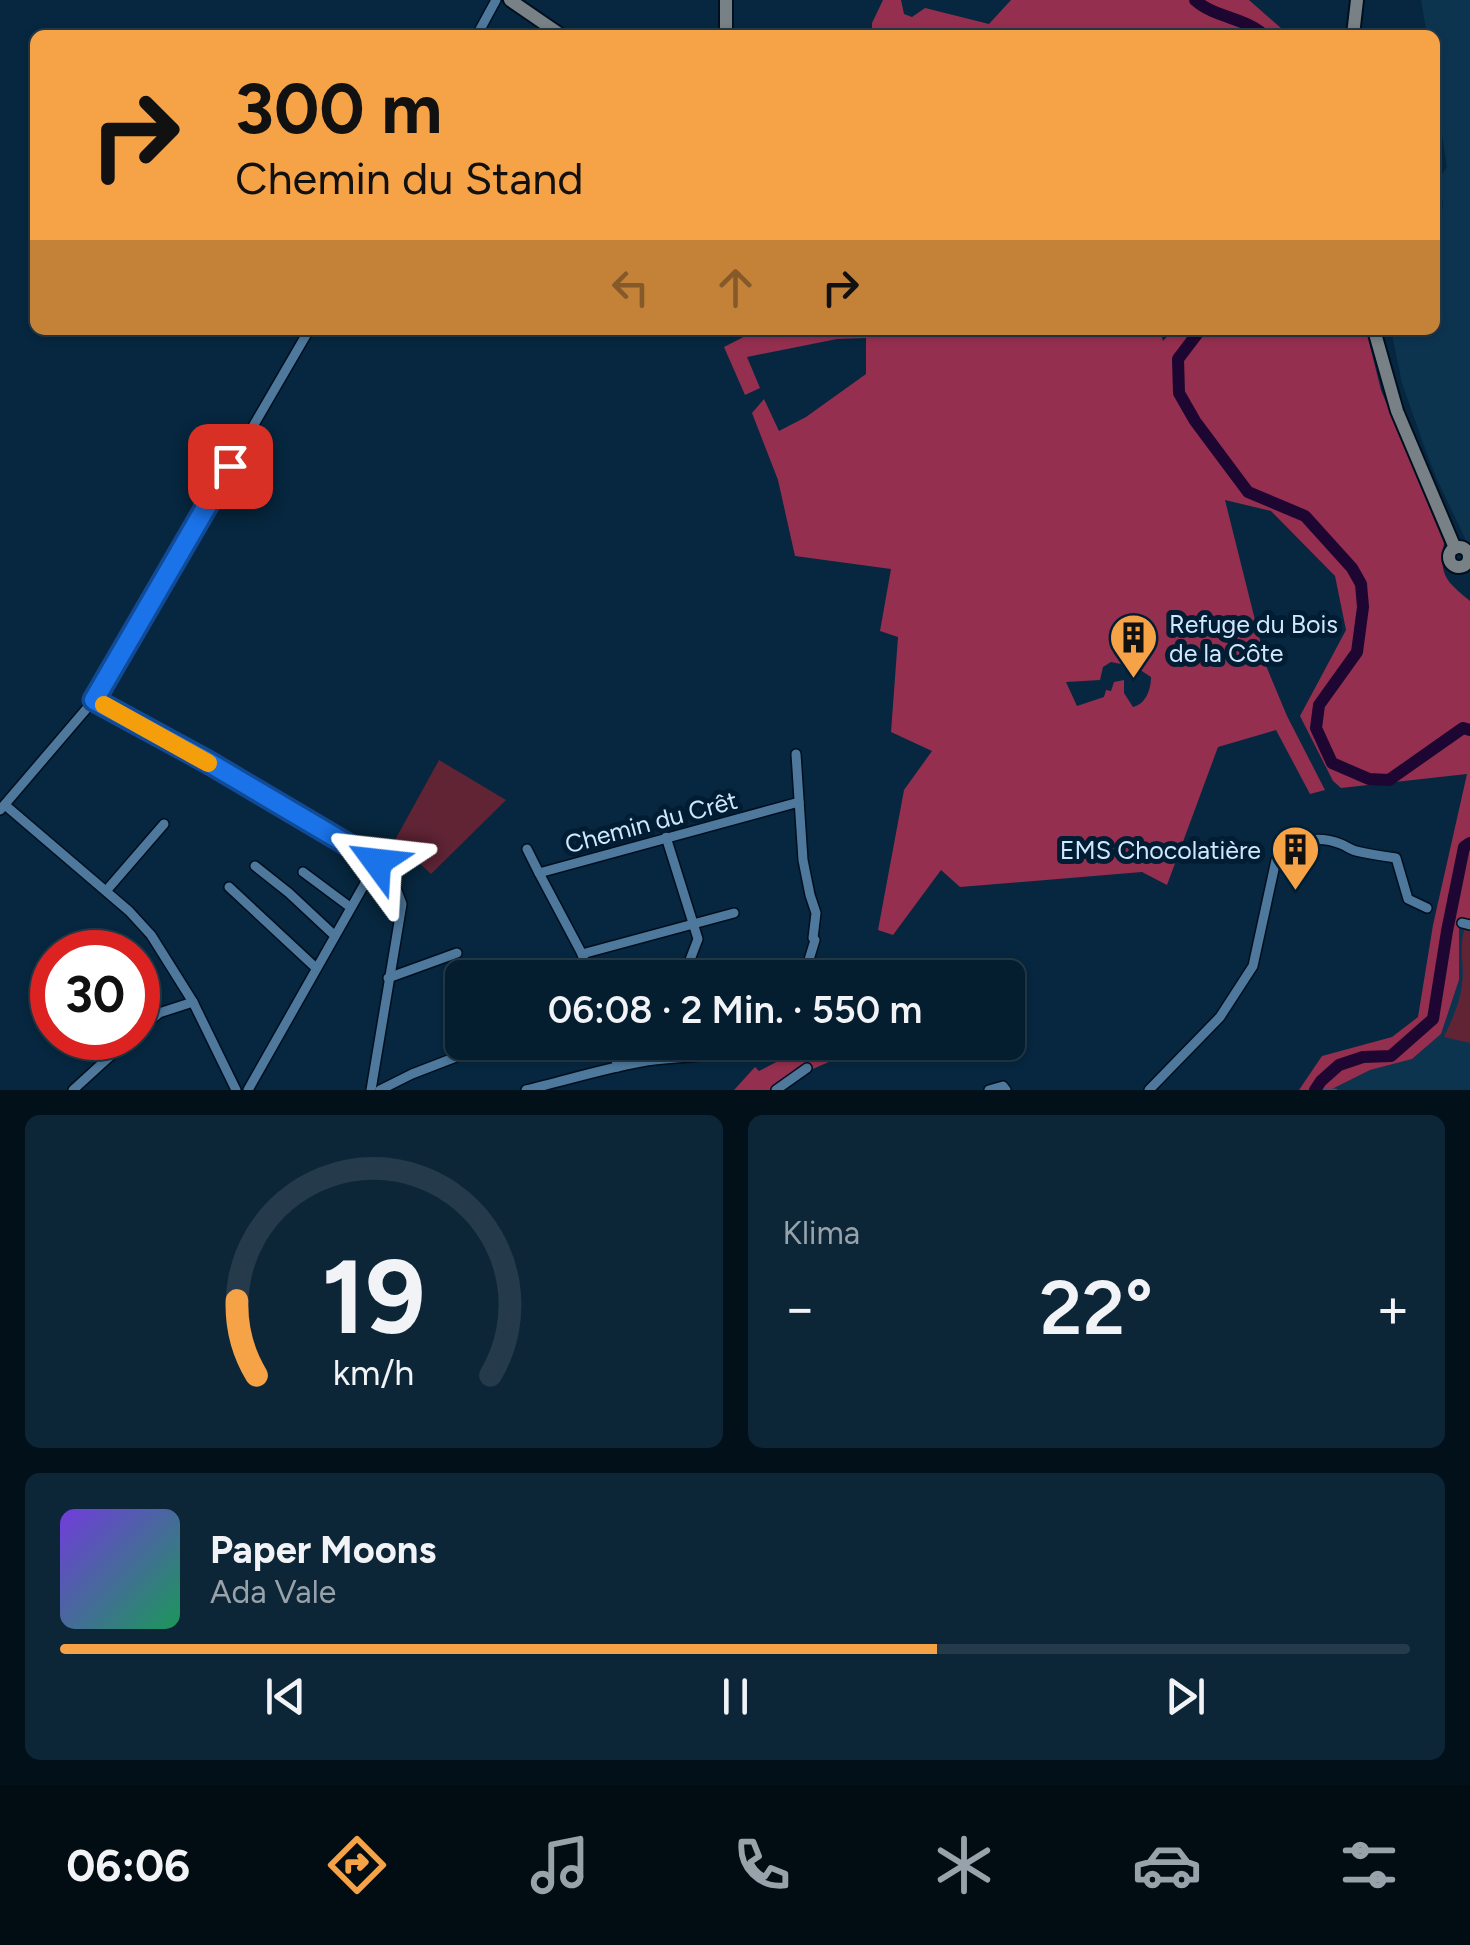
<!DOCTYPE html>
<html lang="de">
<head>
<meta charset="utf-8">
<style>
	:root { --surface:#041d2f; --page:#0d2637; --text:#f1f3f6; --muted:#97a2aa; --line:#253b4b; --accent:#f6a247 }
	body { margin:0; font-family:Figtree,sans-serif; background:var(--page); color:var(--text); height:100vh; display:flex; flex-direction:column; font-size:38px; white-space:nowrap }
	* { box-sizing:border-box; margin:0 }
	p { font-size:32px; color:var(--muted) }
	.icon { flex:none; width:55px; height:55px; fill:none; stroke:currentColor; stroke-width:2; stroke-linecap:round; stroke-linejoin:round }
	.map { position:relative; height:1090px; overflow:hidden }
	.details { display:flex; flex-direction:column; gap:25px; padding:25px; background:#02101a; flex:1 }
	.details>* { flex:none }
	.banner { position:absolute; left:30px; top:30px; width:1410px; height:305px; border-radius:15px; box-shadow:0 2px 8px #0004,0 0 0 2px var(--line); background:#f6a247; color:#111; overflow:hidden }
	.speed { position:absolute; left:30px; top:930px; display:flex; gap:20px; font-size:50px; font-weight:700; text-align:center }
	.speed>* { display:grid; place-content:center; width:130px; height:130px; border-radius:50%; background:var(--surface); box-shadow:0 2px 8px #0004,0 0 0 2px var(--line); line-height:1 }
	.speed .limit { border:15px solid #d22; background:#fff; color:#111 }
	.pin { position:absolute; display:grid; place-items:center; width:85px; height:85px; color:#fff; margin:-42px; border-radius:20px; box-shadow:0 5px 15px #0006 }
	.me { position:absolute; width:110px; margin:-55px; rotate:300deg; stroke-linejoin:round; filter:drop-shadow(0 0 8px #0008) }
	.turn { display:flex; align-items:center; gap:35px; height:210px; padding:0 40px; font-size:45px }
	.turn .icon { width:130px; height:130px; stroke-width:2.5 }
	.turn b { display:block; font-size:70px; line-height:85px }
	.lanes { display:flex; align-items:center; height:95px; padding:0 40px; background:#0003; justify-content:center; gap:50px; direction:ltr }
	.lanes .off { opacity:.35 }
	.big { font-size:75px; font-weight:600; line-height:1.1 }
	.details .card { flex:1; display:flex; flex-direction:column; justify-content:center; gap:15px; min-width:0; padding:0 35px; border-radius:15px; background:var(--page) }
	.details .dial { align-items:center; gap:0 }
	.dial svg { height:260px; overflow:visible; fill:none; stroke:var(--line); stroke-width:7; stroke-linecap:round; text-anchor:middle }
	.dial text { fill:var(--text); stroke:none }
	.song { display:flex; align-items:center; gap:30px }
	.cover { width:120px; height:120px; border-radius:15px; background:linear-gradient(135deg,hsl(260 70% 55%),hsl(150 70% 35%)) }
	.played { height:10px; border-radius:5px; background:linear-gradient(90deg,var(--accent) 65%,var(--line) 65%) }
	.keys { display:flex; justify-content:space-around; direction:ltr }
	.heat { display:flex; justify-content:space-between; align-items:center; font-size:55px; direction:ltr }
	.details .tiles { flex:1; display:grid; gap:25px; grid-template-columns:1fr 1fr }
	.card:last-child { grid-column:span 2 }
	.trip { position:absolute; left:445px; top:960px; width:580px; height:100px; border-radius:15px; background:var(--surface); box-shadow:0 2px 8px #0004,0 0 0 2px var(--line); font-weight:600; line-height:100px; text-align:center }
	.tab-bar { display:flex; height:160px; justify-content:space-around; align-items:center; background:#020c13; color:var(--muted) }
	.tab-bar .icon { width:70px; height:70px }
	.tab-bar .on { color:var(--accent) }
	.tab-bar b { font-size:45px; color:var(--text) }
	.map>svg:first-child { display:block }
</style>
</head>
<body>
<div class="map">
<svg width="1470" height="1090" viewBox="0 0 1470 1090">
	<rect width="100%" height="100%" fill="#06273f"/>
	<g fill="#0d344f">
		<path d="M1421,0H1470V549L1436,477L1423,443L1402,383L1391,330H1435V218L1441,219L1443,202L1435,184L1447,167L1435,89V35H1427Z"/>
		<path d="M1459,919L1470,922V1090H1330L1370,1070L1412,1059L1441,1034L1459,980Z"/>
	</g>
	<g fill="#602435">
		<path d="M439,760L506,800L431,874L395,840Z"/>
		<path d="M1465,928L1470,931V1043L1444,1037C1452,1020 1460,1003 1462,984C1465,965 1458,947 1465,928Z"/>
	</g>
	<g fill="#952f4f" fill-rule="evenodd">
		<path d="M883,0H901L904,14L912,17L925,8L989,24L1011,0H1249L1289,35H872V23Z"/>
		<path d="M757,330H1160L1163,341L1173,330H1366L1381,390L1444,543C1439,576 1446,581 1470,601V922L1459,920V980L1441,1034L1412,1059L1370,1070L1330,1090H1299L1322,1056L1392,1037L1418,1017L1433,925L1467,774L1341,788L1333,781L1300,716L1346,630L1335,576L1271,511L1225,500L1267,668L1287,716L1325,790L1310,794L1276,730L1218,747L1167,885L1142,872L960,887L941,870L893,935L878,930L904,790L932,751L891,732L898,637L880,631L891,569L795,556L778,480L752,413L764,399L779,431L806,417L866,374V338L837,339L747,357L760,388L745,395L724,347ZM1111,662L1121,664L1127,672L1134,666L1151,677C1151,689 1146,704 1133,707L1124,693V680L1114,682L1111,691L1106,690L1104,697L1077,706L1066,682L1100,680L1103,667Z"/>
		<path d="M837,1047L838,1058L799,1075L778,1090H734L755,1067L759,1071L803,1048Z"/>
	</g>
	<g fill="none" stroke-linecap="round" stroke-linejoin="round">
		<path stroke="#544a6f" stroke-width="2.5" d="M1316,1089L1336,1090"/>
		<g stroke="#1e0632" stroke-width="12">
			<path d="M1195,0C1215,18 1244,17 1264,35"/>
			<path d="M1200,330L1178,359L1179,393L1195,421L1248,492L1305,516L1352,568L1361,584L1363,607L1357,652L1319,705L1316,728L1332,763L1369,779L1389,780L1463,728L1470,730"/>
			<path d="M1315,1090L1321,1081L1339,1065L1363,1057L1391,1056L1433,1019L1447,931L1464,847L1470,843"/>
		</g>
		<defs>
			<g id="street">
				<path d="M477,35L496,0"/>
				<path d="M1467,551L1470,550"/>
				<path d="M94,700L207,762L377,862L395,886L402,904L371,1090"/>
				<path d="M796,754L803,860L810,895L816,913L813,938L815,940L808,963L800,978"/>
				<path d="M5,805L129,911L151,935L193,1002L236,1090"/>
				<path d="M0,810L94,700L309,330"/>
				<path d="M666,837L698,939L683,978"/>
				<path d="M527,849L539,873L799,802"/>
				<path d="M255,866L289,893L334,935"/>
				<path d="M303,872L350,907"/>
				<path d="M539,873L582,954L589,978"/>
				<path d="M229,887L316,968"/>
				<path d="M106,891L164,824"/>
				<path d="M1462,923L1470,925"/>
				<path d="M582,954L734,913"/>
				<path d="M388,978L457,953"/>
				<path d="M138,1031L159,1013L193,1002"/>
				<path d="M611,1042L618,1067"/>
				<path d="M73,1090L130,1038"/>
				<path d="M248,1090L377,862"/>
				<path d="M380,1090L412,1074L495,1042"/>
				<path d="M526,1090C564,1081 602,1069 641,1062C676,1055 717,1061 748,1042"/>
				<path d="M776,1090L807,1068"/>
				<path d="M989,1090L1003,1086L1006,1090"/>
				<path d="M1149,1090L1220,1017L1253,966L1276,860C1294,841 1316,834 1341,844C1346,846 1351,850 1356,851C1369,854 1382,856 1396,858L1408,899L1427,908"/>
			</g>
			<g id="secondary">
				<path d="M510,0L561,35"/>
				<path d="M726,35V0"/>
				<path d="M1353,35L1357,0"/>
				<path d="M1374,330L1397,411L1455,548"/>
				<circle cx="1459" cy="557" r="10"/>
			</g>
		</defs>
		<use href="#street" stroke="#000f1f" stroke-width="12"/>
		<use href="#secondary" stroke="#000f1f" stroke-width="16"/>
		<use href="#street" stroke="#4e789c" stroke-width="9"/>
		<use href="#secondary" stroke="#788185" stroke-width="12"/>
	</g>
	<g fill="none" stroke-linecap="round" stroke-linejoin="round">
		<defs>
			<path id="route" d="M230,466L94,700L208,762L377,862"/>
		</defs>
		<use href="#route" stroke="#114b97" stroke-width="25"/>
		<use href="#route" stroke="#1a73e8" stroke-width="18"/>
		<path stroke="#f59e0b" stroke-width="18" d="M104,705L208,763"/>
	</g>
	<defs>
		<symbol id="building-pin" viewBox="-11 -11 22 30"><path d="M0 17L-7.5 6A9.5 9.5 0 1 1 7.5 6Z" fill="#f6a247" stroke="#001d34"/><path d="M-4-6H4V6H1V3H-1V6H-4ZM-2.5-4.3h1.7v1.8h-1.7ZM.8-4.3h1.7v1.8H.8ZM-2.5-1h1.7V.8h-1.7ZM.8-1h1.7V.8H.8Z" fill="#111"/></symbol>
	</defs>
	<g fill-rule="evenodd">
		<use href="#building-pin" x="1106" y="610" width="55" height="75"/>
		<use href="#building-pin" x="1268" y="822" width="55" height="75"/>
	</g>
	<g text-anchor="middle" stroke-width="10" stroke-linejoin="round" paint-order="stroke">
		<g font-size="25" fill="#d1e8fc" stroke="#001d34" text-anchor="start">
			<text x="1169" y="633">Refuge du Bois<tspan x="1169" dy="29">de la Côte</tspan></text>
			<text x="1261" y="859" text-anchor="end">EMS Chocolatière</text>
		</g>
		<g font-size="25" fill="#d1e8fc" stroke="#001d34">
			<text transform="translate(651 822) rotate(-15)" y="9">Chemin du Crêt</text>
		</g>
	</g>
</svg>
<div class="speed"><div class="limit">30</div></div>
<div class="pin" style="left:230px;top:466px;background:#d93025"><svg class="icon" aria-label="arrive" viewBox="0 0 24 24"><path d="M6 21V4h12l-3 4 3 4H6"/></svg></div>
<svg class="me" style="left:377px;top:862px" viewBox="-20 -20 40 40"><path d="M0-17L14 15 0 8-14 15z" fill="#1a73e8" stroke="#fff" stroke-width="4"/></svg>
<div class="trip">06:08 · 2 Min. · 550 m</div>
<div class="banner">
<div class="turn"><svg class="icon" aria-label="right" viewBox="0 0 24 24"><path d="M7 20v-9h11M14 6l5 5-5 5"/></svg><div><b>300 m</b>Chemin du Stand</div></div>
<div class="lanes"><svg class="icon off" aria-label="left" viewBox="0 0 24 24"><path d="M17 20v-9H6M10 6l-5 5 5 5"/></svg><svg class="icon off" aria-label="ahead" viewBox="0 0 24 24"><path d="M12 20V5M6 11l6-6 6 6"/></svg><svg class="icon" aria-label="right" viewBox="0 0 24 24"><path d="M7 20v-9h11M14 6l5 5-5 5"/></svg></div>
</div>
</div>
<section class="details">
<div class="tiles">
<div class="card dial"><svg viewBox="0 0 100 80">
<path d="M14 69A42 42 0 1 1 86 69"/>
<path d="M14 69A42 42 0 0 1 8 46" stroke="#f6a247"/>
<text x="50" y="56" font-size="32" font-weight="700">19</text>
<text x="50" y="72" font-size="11">km/h</text>
</svg></div>
<div class="card"><p>Klima</p>
<div class="heat"><a>−</a><b class="big">22°</b><a>+</a></div>
</div>
<div class="card">
<div class="song"><i class="cover"></i><div><b>Paper Moons</b><p>Ada Vale</p></div></div>
<div class="played"></div>
<div class="keys"><svg class="icon" aria-label="previous" viewBox="0 0 24 24"><path d="M18 5L8 12l10 7zM5 5v14"/></svg><svg class="icon" aria-label="pause" viewBox="0 0 24 24"><path d="M8 5v14M16 5v14"/></svg><svg class="icon" aria-label="next" viewBox="0 0 24 24"><path d="M6 5l10 7-10 7zM19 5v14"/></svg></div>
</div>
</div>
</section>
<nav class="tab-bar">
<b>06:06</b>
<svg class="icon on" aria-label="directions" viewBox="0 0 24 24"><path d="M12 3l9 9-9 9-9-9zM9 14v-3h6M13 9l2 2-2 2"/></svg>
<svg class="icon" aria-label="music" viewBox="0 0 24 24"><path d="M9 18V5l10-2v13"/><circle cx="6" cy="18" r="3"/><circle cx="16" cy="16" r="3"/></svg>
<svg class="icon" aria-label="phone" viewBox="0 0 24 24"><path d="M5 4h4l2 5-3 2q2 4 5 5l2-3 5 2v4C11 20 4 13 5 4z"/></svg>
<svg class="icon" aria-label="climate" viewBox="0 0 24 24"><path d="M12 3v18M4 7l16 10M4 17L20 7"/></svg>
<svg class="icon" aria-label="car" viewBox="0 0 24 24"><path d="M5 17H2v-5l4-1 3-4h7l3 4 3 1v5h-3M9 17h6M6 11h13"/><circle cx="7" cy="17" r="2"/><circle cx="17" cy="17" r="2"/></svg>
<svg class="icon" aria-label="filters" viewBox="0 0 24 24"><path d="M4 7h16M4 17h16"/><circle cx="9" cy="7" r="2"/><circle cx="15" cy="17" r="2"/></svg>
</nav>
</body>
</html>
